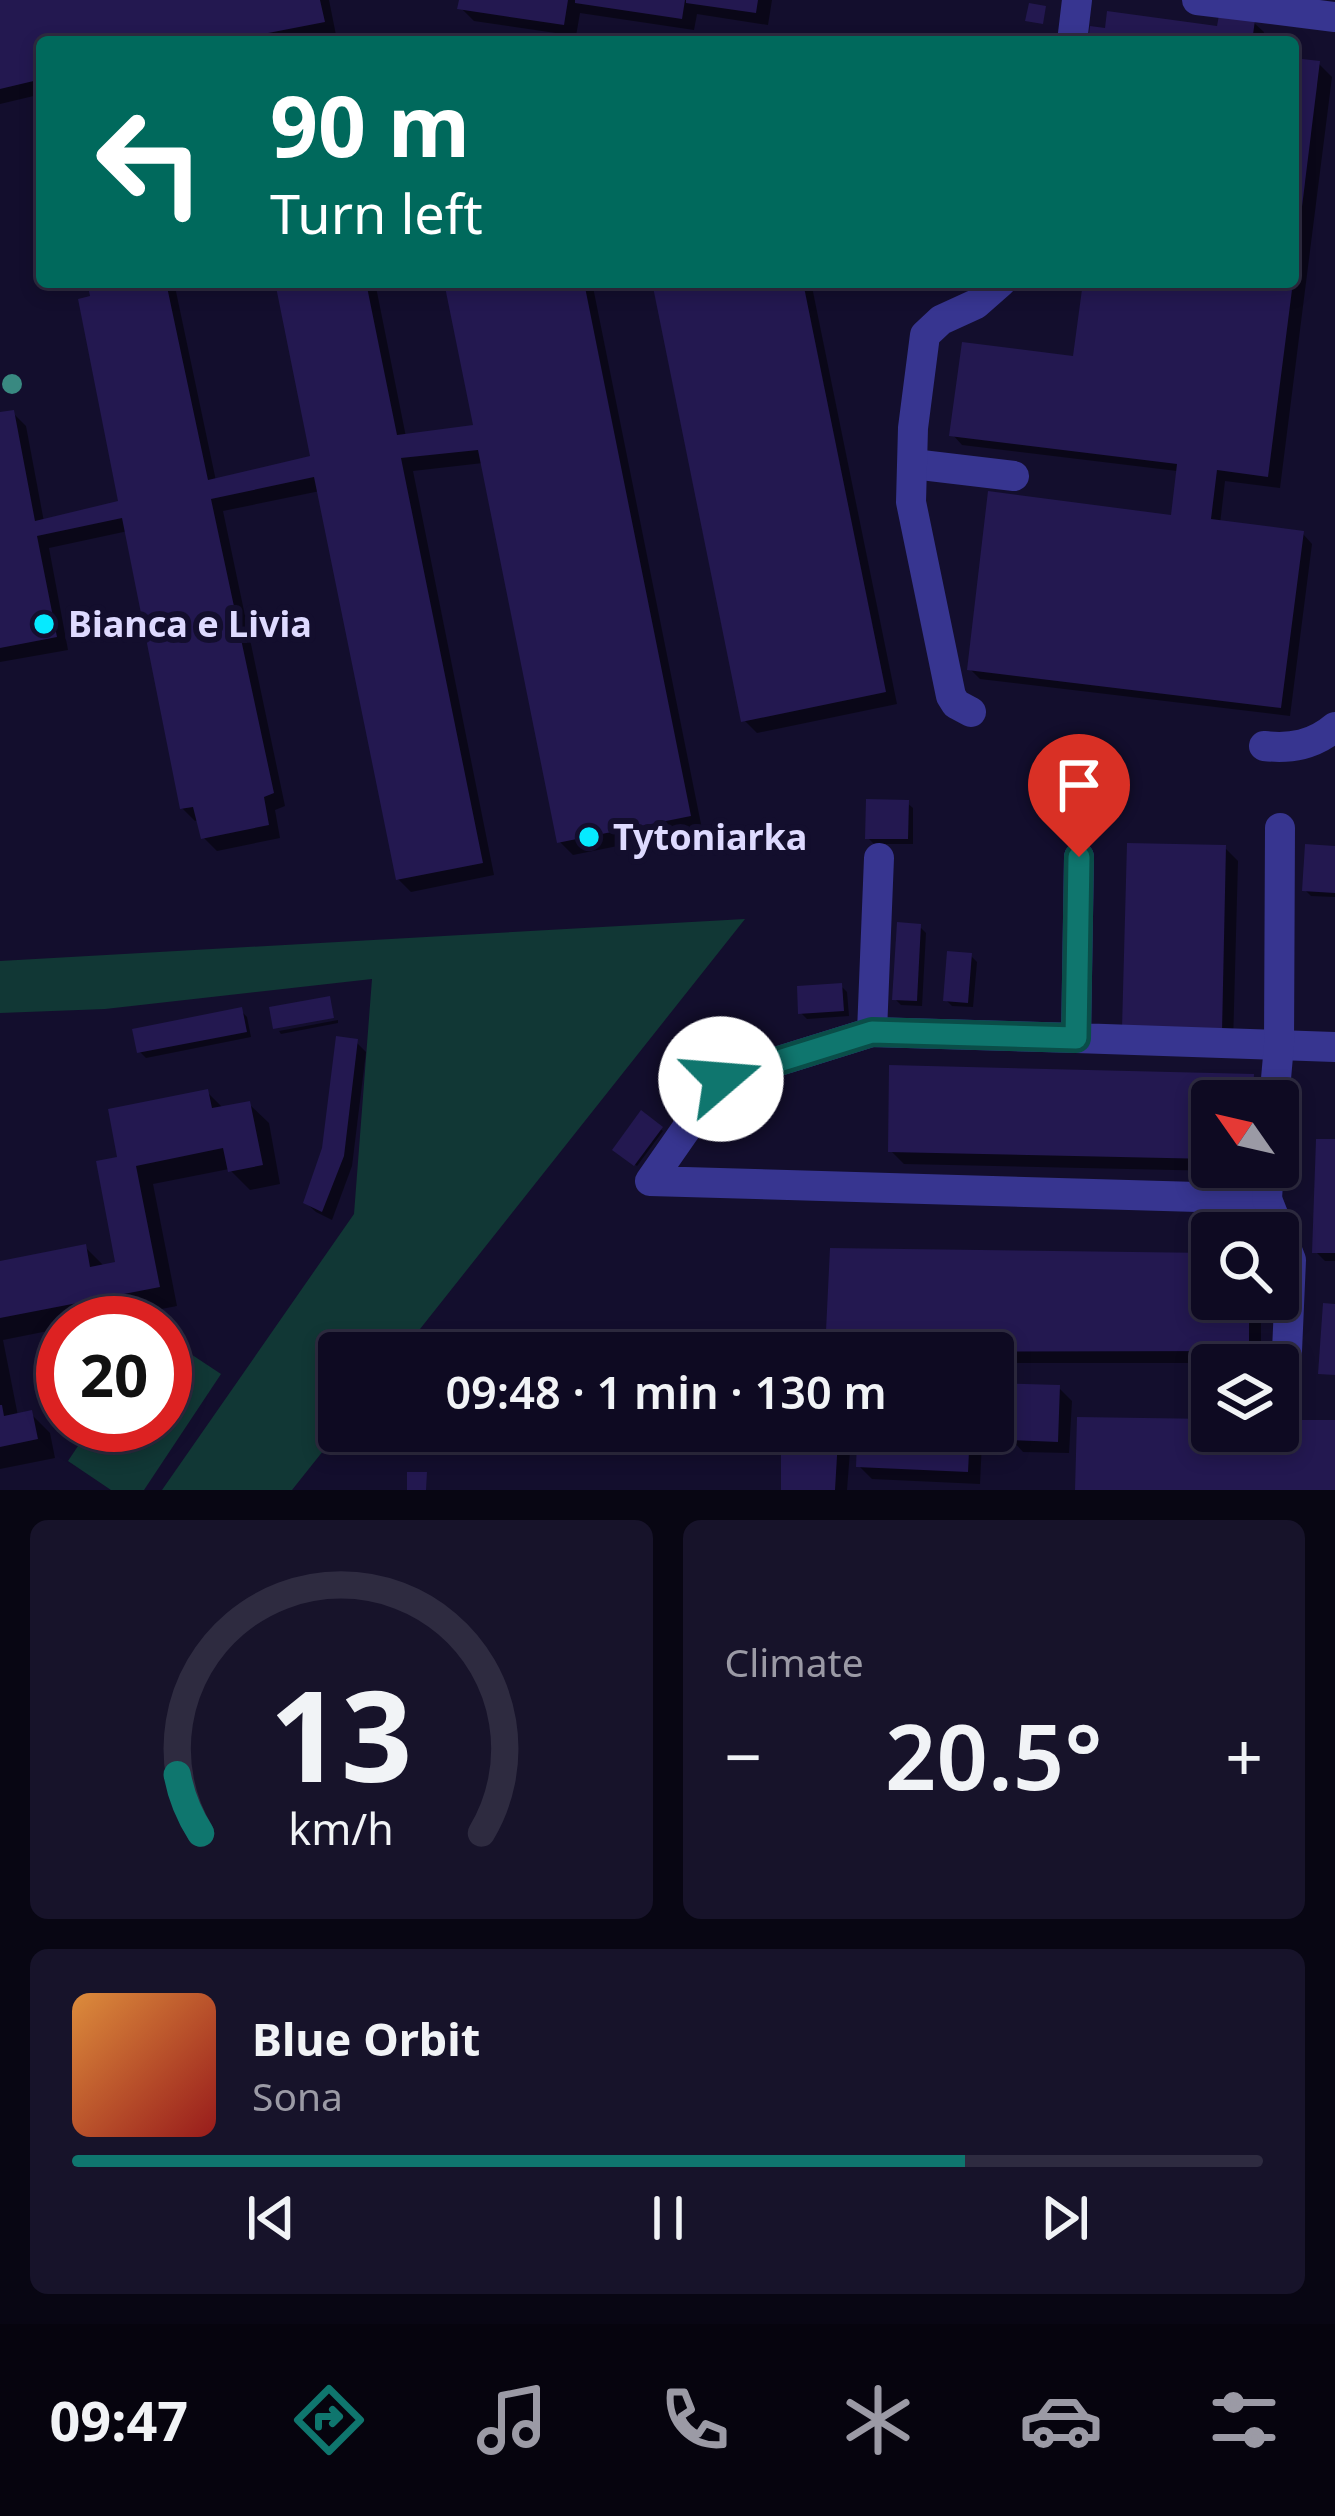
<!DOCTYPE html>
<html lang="en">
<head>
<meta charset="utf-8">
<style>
	:root { --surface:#0e0a22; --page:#17132a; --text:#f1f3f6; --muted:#9b9aa5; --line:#2e2b40; --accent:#0f766e }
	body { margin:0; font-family:"Noto Sans",sans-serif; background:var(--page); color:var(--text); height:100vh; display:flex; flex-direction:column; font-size:45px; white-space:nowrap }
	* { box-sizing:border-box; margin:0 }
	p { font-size:39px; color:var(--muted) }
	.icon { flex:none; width:66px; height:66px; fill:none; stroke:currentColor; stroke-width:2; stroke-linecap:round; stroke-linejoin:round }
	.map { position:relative; height:1490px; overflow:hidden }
	.drawer { display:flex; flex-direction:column; gap:30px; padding:30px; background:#080613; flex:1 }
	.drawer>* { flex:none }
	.banner { position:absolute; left:36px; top:36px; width:1263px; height:252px; border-radius:12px; box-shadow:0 6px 18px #0003,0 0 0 3px var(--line); background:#00695c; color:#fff; overflow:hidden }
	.needle { width:78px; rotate:304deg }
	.tools { position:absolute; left:1191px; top:1080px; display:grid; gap:24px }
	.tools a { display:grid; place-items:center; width:108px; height:108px; border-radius:12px; background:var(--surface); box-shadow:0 6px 18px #0003,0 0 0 3px var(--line); font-size:60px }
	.speed { position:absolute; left:36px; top:1296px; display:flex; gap:24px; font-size:60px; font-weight:700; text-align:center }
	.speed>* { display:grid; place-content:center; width:156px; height:156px; border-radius:50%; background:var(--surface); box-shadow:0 6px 18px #0003,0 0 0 3px var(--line); line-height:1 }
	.speed .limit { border:18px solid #d22; background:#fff; color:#111 }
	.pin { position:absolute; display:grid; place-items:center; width:102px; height:102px; color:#fff; margin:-123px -51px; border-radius:50% 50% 50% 0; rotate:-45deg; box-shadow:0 0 12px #0007 }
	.pin .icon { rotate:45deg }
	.me { position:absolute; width:132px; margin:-66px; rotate:72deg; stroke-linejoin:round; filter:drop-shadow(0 0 9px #0008) }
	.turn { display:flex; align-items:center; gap:42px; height:252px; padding:0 36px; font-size:54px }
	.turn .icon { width:156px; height:156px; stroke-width:2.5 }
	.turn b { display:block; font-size:84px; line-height:102px }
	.big { font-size:90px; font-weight:600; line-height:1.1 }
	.drawer .tile { flex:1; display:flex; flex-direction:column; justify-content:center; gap:18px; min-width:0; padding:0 42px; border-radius:18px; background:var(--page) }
	.drawer .dial { align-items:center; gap:0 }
	.dial svg { height:312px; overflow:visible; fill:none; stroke:var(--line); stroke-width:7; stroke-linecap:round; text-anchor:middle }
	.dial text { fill:var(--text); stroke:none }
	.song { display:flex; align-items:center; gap:36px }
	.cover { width:144px; height:144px; border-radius:18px; background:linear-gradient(135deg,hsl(30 70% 55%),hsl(0 70% 35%)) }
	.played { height:12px; border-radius:6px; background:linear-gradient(90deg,var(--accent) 75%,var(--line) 75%) }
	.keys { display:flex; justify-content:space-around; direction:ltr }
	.heat { display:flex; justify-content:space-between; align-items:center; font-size:66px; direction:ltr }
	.drawer .tiles { flex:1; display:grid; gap:30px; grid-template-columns:1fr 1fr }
	.tile:last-child { grid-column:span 2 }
	.trip { position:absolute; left:318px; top:1332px; width:696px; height:120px; border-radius:12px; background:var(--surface); box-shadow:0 6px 18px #0003,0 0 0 3px var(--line); font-weight:600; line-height:120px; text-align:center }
	.tabs { display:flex; height:192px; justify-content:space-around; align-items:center; background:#06040e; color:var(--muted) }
	.tabs .icon { width:84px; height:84px }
	.tabs .on { color:var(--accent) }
	.tabs b { font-size:54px; color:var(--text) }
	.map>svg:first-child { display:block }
</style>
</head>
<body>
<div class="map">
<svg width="1335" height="1490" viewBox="0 0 1335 1490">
	<rect width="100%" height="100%" fill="#130e2d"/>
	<g fill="#113735">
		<path d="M745,919L401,1353H339V1431L292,1490H162L354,1214L372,979L105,1009L0,1013V961Z"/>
		<path d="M165,1337L221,1374L144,1490H111L68,1461L92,1425H165Z"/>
	</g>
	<g fill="#0007">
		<path d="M0,0H329L336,35L298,42H42V94L0,104Z"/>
		<path d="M462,0H772L768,25L697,14L694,30L580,13L576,36L474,21L461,8Z"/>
		<path d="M1254,23L1264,32L1262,42H1091L1220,29Z"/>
		<path d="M1293,61L1319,64L1332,77L1280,488L1225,481L1220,524L1303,534L1312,544L1290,716L980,679L970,669L1174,518L1177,471L962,445L953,435L1076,359L1086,282H1293Z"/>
		<path d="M90,282H174L216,481L313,458L278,282H375L406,437L476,428L447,282H592L702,829L573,855L560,842L483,463L413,471L494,875L411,892L398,879L320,491L223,511L285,806L275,810L280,838L217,851L204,838L199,820L195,821L182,808L128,531L49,548L68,650L0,662V416L13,413L26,426L44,522L122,503Z"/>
		<path d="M655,282H811L897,704L757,733L744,720Z"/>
		<path d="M907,803L913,808V844H874L868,838Z"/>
		<path d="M1225,848L1238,861L1233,1044L1138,1041Z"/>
		<path d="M1335,849V897L1311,896L1305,890Z"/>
		<path d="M920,927L926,933L922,1006L901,1005L895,999Z"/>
		<path d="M971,956L977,962L973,1007L952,1006L946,1000Z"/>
		<path d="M841,986L847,992L849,1016L807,1019L801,1013Z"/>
		<path d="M241,1011L247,1017L251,1037L146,1058L140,1052Z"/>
		<path d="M338,1020V1023L281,1034L279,1031Z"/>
		<path d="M356,1042L366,1052L352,1166L332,1220L316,1212L306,1203Z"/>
		<path d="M1253,1077L1266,1090V1101H1212V1167H1264V1172L904,1164L891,1151Z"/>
		<path d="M207,1092L224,1109L249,1104L269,1123L280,1184L250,1190L229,1169L153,1184L177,1306L89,1323H63V1328L3,1340L18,1416L31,1414L50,1433L55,1458L0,1469V1264L85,1247L105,1267L119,1265L120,1159Z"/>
		<path d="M642,1114L663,1131L637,1166L616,1149Z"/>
		<path d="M1335,1143V1261H1325L1315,1251Z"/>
		<path d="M1212,1256V1299H1261V1363H993V1353H830L828,1351Z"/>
		<path d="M993,1386L1059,1388L1072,1401L1069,1453L1023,1452L1013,1441L982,1440L980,1484L872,1479L859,1466V1451H850L847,1490H784V1431H993Z"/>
	</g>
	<g fill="#231850">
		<path d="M0,0H320L325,22L221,42H42V79L0,89Z"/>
		<path d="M459,0H568L564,25L457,9Z"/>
		<path d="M575,0H685L682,19L575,3Z"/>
		<path d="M686,0H758L756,13L686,3Z"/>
		<path d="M1029,3L1046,6L1043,24L1025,21Z"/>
		<path d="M1107,11L1217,26L1219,15L1255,20L1252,42H1088L1090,26L1105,28Z"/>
		<path d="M1293,58L1320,61L1296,255H1293Z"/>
		<path d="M87,282H166L208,480L310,456L275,282H366L397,435L473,425L444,282H584L691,816L557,843L478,450L401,458L483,863L396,880L314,477L211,499L274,793L264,797L269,825L201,839L193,807L180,809L122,518L37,536L57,637L0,648V412L14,410L35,521L118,501L78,299L90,296Z"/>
		<path d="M652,282H803L886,692L741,722Z"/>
		<path d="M1083,282H1293L1268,477L1217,470L1211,519L1304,531L1281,708L967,670L988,491L1171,515L1177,464L949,436L962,342L1073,356Z"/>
		<path d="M866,799L909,800L908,839H865Z"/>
		<path d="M1127,843L1226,845L1222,1032L1122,1029Z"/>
		<path d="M1305,844L1335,846V893L1302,891Z"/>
		<path d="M897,922L921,924L917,1001L892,1000Z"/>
		<path d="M947,951L972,953L968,1003L943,1001Z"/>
		<path d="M842,983L844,1011L798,1014L797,986Z"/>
		<path d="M330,996L334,1018L273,1029L269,1007Z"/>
		<path d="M242,1007L247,1032L137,1053L132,1029Z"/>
		<path d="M336,1036L358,1039L344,1156L322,1212L303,1203L322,1148Z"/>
		<path d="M889,1065L1254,1074L1253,1101H1212V1159L888,1152Z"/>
		<path d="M208,1089L212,1108L250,1101L263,1165L228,1172L223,1148L136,1166L160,1287L0,1318V1261L86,1244L90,1267L115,1262L96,1161L117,1157L108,1109Z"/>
		<path d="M641,1110L663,1127L634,1166L612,1150Z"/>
		<path d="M1316,1139H1335V1253H1312Z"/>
		<path d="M830,1248L1212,1253V1299H1249V1351L825,1352Z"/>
		<path d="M1323,1303L1335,1304V1375L1318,1374Z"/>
		<path d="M993,1383L1060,1385L1058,1442L1007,1440V1430L993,1429Z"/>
		<path d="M0,1405H2L4,1416L32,1410L38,1439L0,1447Z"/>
		<path d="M1077,1417L1212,1419V1431H1278V1420H1335V1490H1075Z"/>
		<path d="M781,1431H970L968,1472L856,1467L857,1440L838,1439L835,1490H781Z"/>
		<path d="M407,1472H427L426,1490H407Z"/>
	</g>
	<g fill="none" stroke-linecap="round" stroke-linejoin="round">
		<g stroke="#373590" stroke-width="30">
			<path d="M1197,0L1335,17"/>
			<path d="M1072,42L1077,0"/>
			<path d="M913,464L1014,476"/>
			<path d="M971,712L956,704L951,696L911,502L913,428L925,335L941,320L976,304L1001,282"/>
			<path d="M1264,746C1291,749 1314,745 1335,727"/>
			<path d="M1079,857L1076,1038L1335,1047"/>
			<path d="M879,858L872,1032L1076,1038"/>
			<path d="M872,1032L721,1079L650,1181L1267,1199L1291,1260L1287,1351"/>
			<path d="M1274,1101L1279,1045L1280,828"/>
			<path d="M1267,1199L1269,1167"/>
		</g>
	</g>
	<circle fill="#398981" cx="12" cy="384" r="10"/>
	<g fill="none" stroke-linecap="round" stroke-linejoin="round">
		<defs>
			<path id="route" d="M721,1079L872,1032L1076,1038L1079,857"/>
		</defs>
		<use href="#route" stroke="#0a4d48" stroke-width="30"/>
		<use href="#route" stroke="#0f766e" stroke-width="21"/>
	</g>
	<g fill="#06eaff" stroke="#130e2d" stroke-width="4.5">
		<circle cx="44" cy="624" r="12"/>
		<circle cx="589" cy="837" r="12"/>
	</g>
	<g text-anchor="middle" stroke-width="12" stroke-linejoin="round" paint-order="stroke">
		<g font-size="36" font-weight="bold" fill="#dedaff" stroke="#130e2d" text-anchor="start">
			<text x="68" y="637">Bianca e Livia</text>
			<text x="613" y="850">Tytoniarka</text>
		</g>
	</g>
</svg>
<div class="tools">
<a><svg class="needle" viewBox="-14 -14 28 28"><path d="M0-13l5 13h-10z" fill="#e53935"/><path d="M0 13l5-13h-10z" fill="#9b9aa5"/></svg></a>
<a><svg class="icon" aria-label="search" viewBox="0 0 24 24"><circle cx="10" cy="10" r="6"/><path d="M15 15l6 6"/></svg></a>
<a><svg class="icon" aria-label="layers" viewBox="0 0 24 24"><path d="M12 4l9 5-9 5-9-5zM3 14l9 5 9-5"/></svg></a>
</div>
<div class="speed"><div class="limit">20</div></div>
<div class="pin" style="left:1079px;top:857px;background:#d93025"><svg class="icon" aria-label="arrive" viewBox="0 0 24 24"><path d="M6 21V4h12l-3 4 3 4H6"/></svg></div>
<svg class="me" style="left:721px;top:1079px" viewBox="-20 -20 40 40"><circle r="19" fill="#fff"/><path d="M0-13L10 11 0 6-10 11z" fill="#0f766e"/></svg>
<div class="trip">09:48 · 1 min · 130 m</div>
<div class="banner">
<div class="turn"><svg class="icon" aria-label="left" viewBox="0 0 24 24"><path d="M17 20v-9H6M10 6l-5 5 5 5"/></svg><div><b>90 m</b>Turn left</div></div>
</div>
</div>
<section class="drawer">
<div class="tiles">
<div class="tile dial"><svg viewBox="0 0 100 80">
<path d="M14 69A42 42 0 1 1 86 69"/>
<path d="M14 69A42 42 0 0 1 8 54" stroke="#0f766e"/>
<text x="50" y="56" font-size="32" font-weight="700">13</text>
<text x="50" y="72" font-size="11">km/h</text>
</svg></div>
<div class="tile"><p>Climate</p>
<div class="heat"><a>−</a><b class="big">20.5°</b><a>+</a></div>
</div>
<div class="tile">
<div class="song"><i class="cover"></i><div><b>Blue Orbit</b><p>Sona</p></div></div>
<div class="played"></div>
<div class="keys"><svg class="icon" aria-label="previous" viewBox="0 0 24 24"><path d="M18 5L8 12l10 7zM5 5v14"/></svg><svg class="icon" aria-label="pause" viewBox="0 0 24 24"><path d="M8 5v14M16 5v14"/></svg><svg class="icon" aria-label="next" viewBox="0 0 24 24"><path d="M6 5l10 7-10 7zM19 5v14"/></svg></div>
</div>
</div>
</section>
<nav class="tabs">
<b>09:47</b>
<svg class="icon on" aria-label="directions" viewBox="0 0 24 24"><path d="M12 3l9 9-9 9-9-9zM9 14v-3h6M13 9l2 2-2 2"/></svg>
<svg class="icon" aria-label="music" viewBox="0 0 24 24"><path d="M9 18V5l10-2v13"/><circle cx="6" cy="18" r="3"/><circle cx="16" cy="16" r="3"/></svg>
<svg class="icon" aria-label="phone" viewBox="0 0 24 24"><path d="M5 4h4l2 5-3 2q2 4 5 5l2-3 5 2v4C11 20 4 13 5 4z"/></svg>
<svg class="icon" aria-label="climate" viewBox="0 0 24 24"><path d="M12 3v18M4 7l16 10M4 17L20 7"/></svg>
<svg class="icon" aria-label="car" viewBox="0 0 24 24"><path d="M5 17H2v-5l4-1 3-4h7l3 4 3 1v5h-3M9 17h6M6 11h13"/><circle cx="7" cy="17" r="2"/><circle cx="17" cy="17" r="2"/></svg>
<svg class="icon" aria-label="filters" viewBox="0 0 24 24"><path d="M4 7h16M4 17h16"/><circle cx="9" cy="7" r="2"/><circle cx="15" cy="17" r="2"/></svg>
</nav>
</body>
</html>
